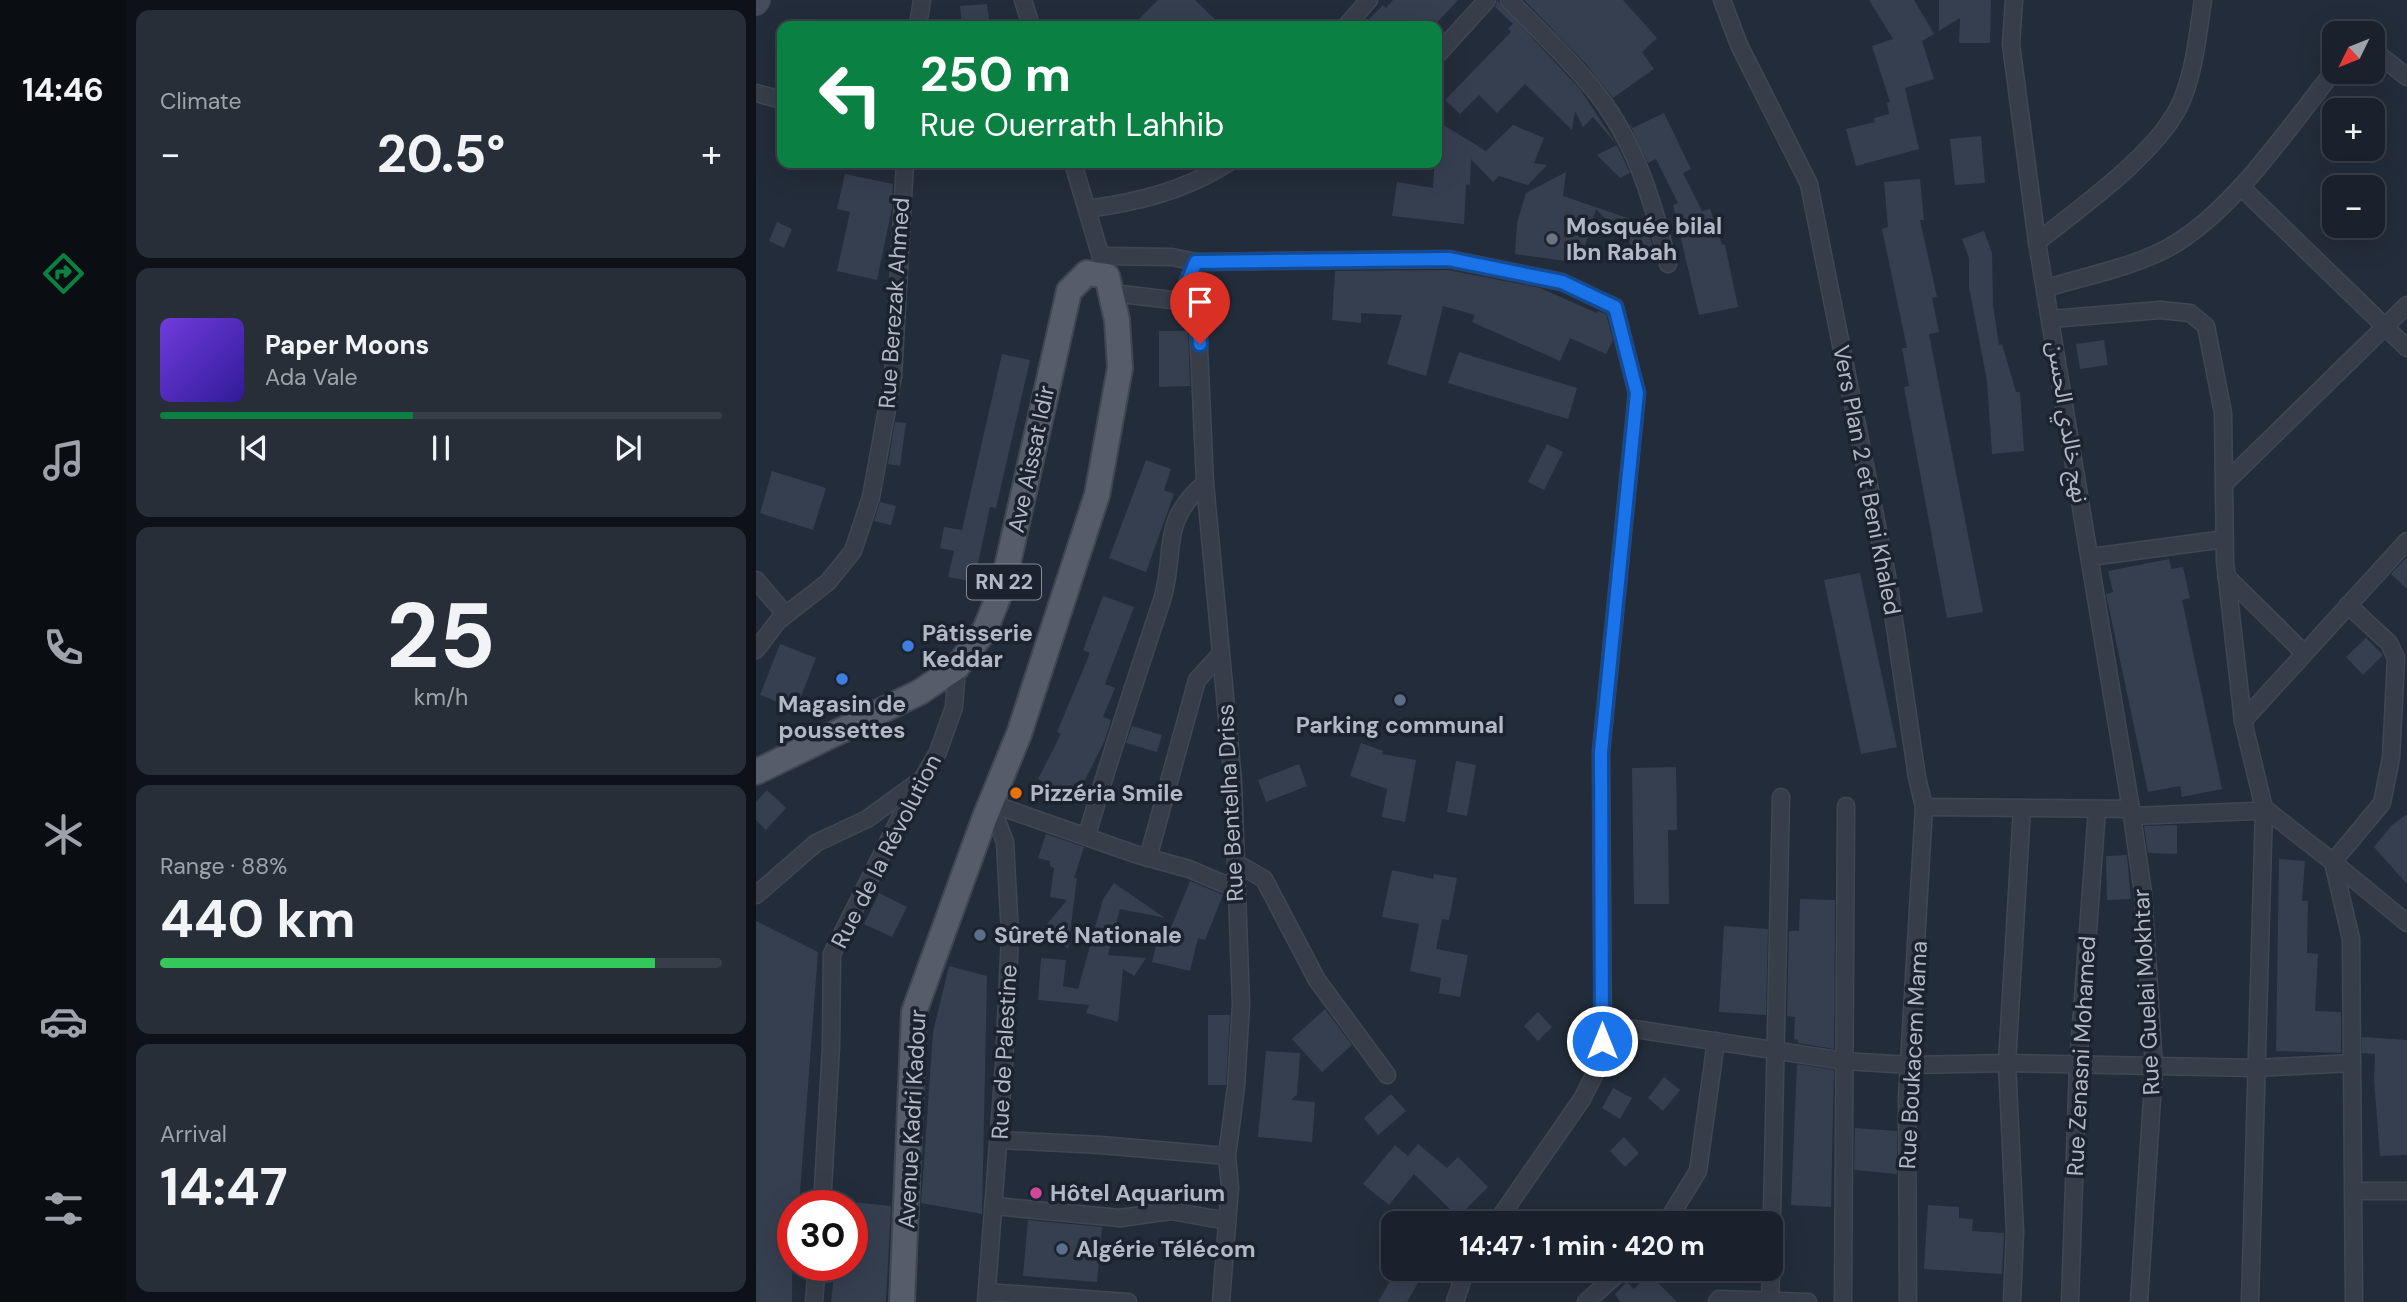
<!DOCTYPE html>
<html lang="en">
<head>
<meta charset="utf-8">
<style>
	:root { --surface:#1a212c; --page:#272e38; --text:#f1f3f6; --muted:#9fa3a9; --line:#383e48; --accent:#0b8043 }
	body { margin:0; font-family:"DM Sans","Noto Sans Arabic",sans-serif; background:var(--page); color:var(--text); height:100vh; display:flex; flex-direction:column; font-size:26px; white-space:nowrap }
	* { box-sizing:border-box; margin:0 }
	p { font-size:23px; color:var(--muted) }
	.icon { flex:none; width:38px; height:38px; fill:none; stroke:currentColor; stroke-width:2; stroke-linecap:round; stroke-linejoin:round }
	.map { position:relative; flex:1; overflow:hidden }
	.sheet { display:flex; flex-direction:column; gap:10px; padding:10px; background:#0e1218; width:630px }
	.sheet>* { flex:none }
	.top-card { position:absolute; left:21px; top:21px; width:665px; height:147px; border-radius:14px; box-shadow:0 7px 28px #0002,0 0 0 2px var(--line); background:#0b8043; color:#fff; overflow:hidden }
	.needle { width:46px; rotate:227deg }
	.buttons { position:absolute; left:1566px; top:21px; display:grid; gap:14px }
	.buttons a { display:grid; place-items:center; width:63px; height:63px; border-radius:14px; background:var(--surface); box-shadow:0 7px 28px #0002,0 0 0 2px var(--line); font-size:35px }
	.speed { position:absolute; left:21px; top:1190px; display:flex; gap:14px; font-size:35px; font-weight:700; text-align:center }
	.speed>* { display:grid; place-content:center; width:91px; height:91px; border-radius:50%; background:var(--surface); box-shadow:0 7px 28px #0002,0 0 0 2px var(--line); line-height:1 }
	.speed .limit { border:10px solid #d22; background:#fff; color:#111 }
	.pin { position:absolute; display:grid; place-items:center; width:60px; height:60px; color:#fff; margin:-72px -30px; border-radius:50% 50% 50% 0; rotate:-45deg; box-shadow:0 0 7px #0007 }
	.pin .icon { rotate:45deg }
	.me { position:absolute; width:77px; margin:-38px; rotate:0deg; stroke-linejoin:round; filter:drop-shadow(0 0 5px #0008) }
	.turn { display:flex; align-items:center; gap:24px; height:147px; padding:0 28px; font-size:32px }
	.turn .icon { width:91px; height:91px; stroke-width:2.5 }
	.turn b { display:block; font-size:49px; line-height:60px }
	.big { font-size:52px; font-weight:700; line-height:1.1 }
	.sheet .card { flex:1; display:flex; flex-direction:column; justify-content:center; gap:10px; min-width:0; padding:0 24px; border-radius:14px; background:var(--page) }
	.sheet .dial { align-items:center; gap:0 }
	.dial b { font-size:91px; line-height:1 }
	.song { display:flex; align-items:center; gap:21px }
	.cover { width:84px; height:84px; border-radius:10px; background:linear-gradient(135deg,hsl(260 70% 55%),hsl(250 70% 35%)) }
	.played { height:7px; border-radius:4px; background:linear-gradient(90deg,var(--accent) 45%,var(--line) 45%) }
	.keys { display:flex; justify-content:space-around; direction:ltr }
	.heat { display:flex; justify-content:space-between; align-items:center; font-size:38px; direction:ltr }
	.charge { height:10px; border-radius:5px; background:linear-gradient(90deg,#34c759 88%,var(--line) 0) }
	.trip { position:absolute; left:625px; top:1211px; width:402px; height:70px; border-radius:14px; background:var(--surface); box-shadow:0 7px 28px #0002,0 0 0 2px var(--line); font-weight:700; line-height:70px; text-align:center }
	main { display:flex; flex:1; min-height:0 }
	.dock { display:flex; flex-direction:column; width:126px; justify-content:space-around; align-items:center; background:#0a0d12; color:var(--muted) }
	.dock .icon { width:49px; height:49px }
	.dock .on { color:var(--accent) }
	.dock b { font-size:32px; color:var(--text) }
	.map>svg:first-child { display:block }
</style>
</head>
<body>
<main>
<nav class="dock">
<b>14:46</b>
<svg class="icon on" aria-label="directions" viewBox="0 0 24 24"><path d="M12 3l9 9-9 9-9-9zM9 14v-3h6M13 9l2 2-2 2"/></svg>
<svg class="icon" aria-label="music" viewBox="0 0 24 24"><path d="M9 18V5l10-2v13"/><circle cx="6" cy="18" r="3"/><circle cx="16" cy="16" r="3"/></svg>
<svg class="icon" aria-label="phone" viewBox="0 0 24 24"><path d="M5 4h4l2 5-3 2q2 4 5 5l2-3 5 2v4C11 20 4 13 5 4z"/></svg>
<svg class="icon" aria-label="climate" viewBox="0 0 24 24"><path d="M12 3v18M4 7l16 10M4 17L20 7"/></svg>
<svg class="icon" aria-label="car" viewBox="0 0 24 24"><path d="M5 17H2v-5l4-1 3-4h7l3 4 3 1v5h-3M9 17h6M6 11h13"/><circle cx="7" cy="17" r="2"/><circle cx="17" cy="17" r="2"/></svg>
<svg class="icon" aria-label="filters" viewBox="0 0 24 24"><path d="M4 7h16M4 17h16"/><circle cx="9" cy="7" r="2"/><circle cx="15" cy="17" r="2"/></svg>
</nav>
<section class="sheet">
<div class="card"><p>Climate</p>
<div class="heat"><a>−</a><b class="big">20.5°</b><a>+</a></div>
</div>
<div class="card">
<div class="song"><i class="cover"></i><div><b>Paper Moons</b><p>Ada Vale</p></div></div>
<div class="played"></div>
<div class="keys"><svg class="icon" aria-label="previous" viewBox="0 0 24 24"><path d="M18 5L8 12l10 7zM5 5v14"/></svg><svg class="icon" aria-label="pause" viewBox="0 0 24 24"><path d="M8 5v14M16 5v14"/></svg><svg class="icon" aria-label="next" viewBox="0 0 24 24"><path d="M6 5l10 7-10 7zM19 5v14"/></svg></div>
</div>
<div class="card dial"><b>25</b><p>km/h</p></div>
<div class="card"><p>Range · 88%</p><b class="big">440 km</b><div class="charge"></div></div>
<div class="card"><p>Arrival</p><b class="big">14:47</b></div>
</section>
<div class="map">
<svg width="1651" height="1302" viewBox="0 0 1651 1302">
	<rect width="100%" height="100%" fill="#232c3a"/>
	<g fill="#363f50">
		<path d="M402,0H439L466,26H376Z"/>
		<path d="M637,0H702L678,26H606L627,5L630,8Z"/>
		<path d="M741,0L824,89L861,145L837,117L827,127L819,111L816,130L769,84L741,113L723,95L704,114L689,100L755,32L752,28L757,24L739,7Z"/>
		<path d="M768,0H867L901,38L886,52L898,69L857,98L829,63Z"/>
		<path d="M1113,0H1158L1178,34L1166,41L1178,79L1149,88L1163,149L1100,166L1090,129L1119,122L1118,118L1133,114L1131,103L1134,102L1116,46L1137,39Z"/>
		<path d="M1183,0H1235L1234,43H1203L1204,18L1183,31Z"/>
		<path d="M231,4L234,26H206L204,6Z"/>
		<path d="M908,113L935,169L927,173L946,211L954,209L966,245H969L982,307L943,315L917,205L922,203L900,159L892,163L873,123L877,128Z"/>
		<path d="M681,121L730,151L757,125L788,138L778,163L791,165L772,185L743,176L737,182L715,159L714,185L710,184L708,224L636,216L641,182L677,188Z"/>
		<path d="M1225,136L1229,183L1199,185L1194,139Z"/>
		<path d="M861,145L874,173L864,178L841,155Z"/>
		<path d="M810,172L807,196L886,223L892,229L899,255L892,262L840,209L824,263L759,254L761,223L770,193Z"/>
		<path d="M89,174L137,184L136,208L121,280L81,271L94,212L81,209Z"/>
		<path d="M1164,179L1168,220H1164L1181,297L1176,298L1183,332L1173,334L1227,612L1191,618L1148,387L1153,386L1146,348H1151L1126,229L1132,227L1128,182Z"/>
		<path d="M21,222L36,229L28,248L13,241Z"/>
		<path d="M1228,231L1236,253L1237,305L1243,345L1246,344L1260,392H1264L1268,451L1236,454L1231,381L1213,287V258L1206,239Z"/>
		<path d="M692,270L784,288L841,313L842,311L850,314L857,340L850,354L814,338L804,361L716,322L719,315L687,306L670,376L631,364L646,315L605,313V323L576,320L579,271Z"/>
		<path d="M403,331H432L434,386L403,387Z"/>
		<path d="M1348,340L1352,365L1324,369L1320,344Z"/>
		<path d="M703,352L821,388L812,419L692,383Z"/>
		<path d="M246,354L274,360L240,508L234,507L218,582L192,577L198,551L184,548L188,527L206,530Z"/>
		<path d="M139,422L150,423L144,466L132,464Z"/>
		<path d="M791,444L807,452L788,490L772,482Z"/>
		<path d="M390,460L415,469L408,490L418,494L390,572L353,558Z"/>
		<path d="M16,471L70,488L57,530L4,513Z"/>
		<path d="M124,502L140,506L135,525L118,521Z"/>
		<path d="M1651,557V589L1635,574Z"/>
		<path d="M1413,559L1415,569L1427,567L1434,598L1426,600L1466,789L1426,797L1424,786L1392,792L1350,594L1357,592L1352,571Z"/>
		<path d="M1104,573L1141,747L1105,754L1068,580Z"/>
		<path d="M347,596L378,607L349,684L359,688L347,717L355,720L349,740L320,798L282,779L305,734L301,732L334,653L327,650Z"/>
		<path d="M1610,638L1627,655L1607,675L1590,657Z"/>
		<path d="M24,644L60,658L40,709L4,695Z"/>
		<path d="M376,726L406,735L401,752L370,743Z"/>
		<path d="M605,743L627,751L626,754L660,760L649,822L626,817L631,789L594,776Z"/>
		<path d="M700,761L720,765L711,816L691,812Z"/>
		<path d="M543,764L551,786L510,802L502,780Z"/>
		<path d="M920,767L921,830H912L913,904H878L876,768Z"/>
		<path d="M11,790L30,808L10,830L0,820V802Z"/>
		<path d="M1651,814V884L1618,847L1635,826Z"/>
		<path d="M1421,825V854L1392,853L1388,826Z"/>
		<path d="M290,834L328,847L318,878H321L312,949L287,929L311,900L294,897L298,868L294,866V861L282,858Z"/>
		<path d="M1371,855L1375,899L1351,900L1350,856Z"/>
		<path d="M1523,859L1549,861L1546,901H1552L1551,953L1562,954L1559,1011L1585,1012V1053L1520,1051Z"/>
		<path d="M636,870L677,879L678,874L701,878L693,920L686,919L680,949L712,955L704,997L683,993L685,978L654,971L663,924L626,917Z"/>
		<path d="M434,881L467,895L449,940L442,938L434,971L396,962L400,946L407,947Z"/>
		<path d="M358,883L409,918L364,909L352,955L390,958L378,976L367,969L362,1022L330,1013L333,1005L282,1000L285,958L310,960L307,986L322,989L347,899Z"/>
		<path d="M123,893L151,907L136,937L108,924Z"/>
		<path d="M1044,899L1079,900L1078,1049L1042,1043V1040L1038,1039L1039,1017L1031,1016L1033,931H1043Z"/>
		<path d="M0,921L62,952L43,1206H37L36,1302H0Z"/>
		<path d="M968,926L1012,929L1010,1015L963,1012Z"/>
		<path d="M193,966L231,976L226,1214L165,1203L177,1032Z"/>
		<path d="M569,1009L596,1045L566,1072L536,1039Z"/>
		<path d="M782,1012L796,1027L782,1041L768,1026Z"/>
		<path d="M452,1015H474L470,1085H452Z"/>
		<path d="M1606,1037L1651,1040V1155L1624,1156L1618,1080L1619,1054L1606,1053Z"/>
		<path d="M510,1051L544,1053L541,1095L535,1100L559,1102L556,1142L502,1137Z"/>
		<path d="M1041,1064L1078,1070L1075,1207L1035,1205Z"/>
		<path d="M908,1077L924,1090L907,1111L892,1098Z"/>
		<path d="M857,1088L876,1098L864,1119L846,1108Z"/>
		<path d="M635,1094L650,1111L622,1135L608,1118Z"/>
		<path d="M1099,1128L1141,1131V1174L1098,1170Z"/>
		<path d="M868,1137L883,1153L869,1167L854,1151Z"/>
		<path d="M662,1144L691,1168L702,1157L732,1187L702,1217L658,1174L633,1205L607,1184L639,1145L652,1156Z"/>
		<path d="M96,1202L135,1206L130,1302H75L79,1265H96Z"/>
		<path d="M1172,1205L1203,1207V1218L1217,1219L1216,1231L1248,1233L1246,1274L1168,1269Z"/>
		<path d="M272,1220L346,1227L341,1282L267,1276Z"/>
		<path d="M641,1269H670L660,1282L662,1283L651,1302H622Z"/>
		<path d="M893,1274L921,1302H864L859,1294L871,1282L878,1289Z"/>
	</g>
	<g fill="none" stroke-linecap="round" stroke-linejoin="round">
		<defs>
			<g id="street">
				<path d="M267,0L275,26"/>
				<path d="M753,0C783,31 816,61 842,95C880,144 898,204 912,264"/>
				<path d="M966,0L983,45L1053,184L1133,586L1161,777L1168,807L1375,809L1281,242L1255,44L1258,0"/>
				<path d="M162,26L166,0"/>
				<path d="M590,26L613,0"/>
				<path d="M1617,50L1651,77"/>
				<path d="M681,55L731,0"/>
				<path d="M0,93L26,100"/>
				<path d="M317,163L347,264"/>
				<path d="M1485,187L1651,348"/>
				<path d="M331,209C382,202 428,191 472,163"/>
				<path d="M1281,242C1325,207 1405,151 1426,100C1439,68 1442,33 1447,0"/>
				<path d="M345,256L416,257L440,262L432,281L441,303L357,293"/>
				<path d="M440,262L693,259L806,282L859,307L881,393L845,752L847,1058L826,1099L740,1223"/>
				<path d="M1291,288C1326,277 1371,268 1404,252C1471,221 1532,128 1578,71"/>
				<path d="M441,303L449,483L477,781L485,1004L480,1087L471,1156L474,1187L465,1302"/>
				<path d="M1295,319L1404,310L1434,313L1450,326L1467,413L1469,561L1487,721L1508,808L1577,862L1595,939L1598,1302"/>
				<path d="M1468,484L1651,305"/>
				<path d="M1335,557L1469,539"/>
				<path d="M1470,576L1548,653"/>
				<path d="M0,580L30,615"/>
				<path d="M1592,605L1633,643L1640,658L1635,758L1626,803L1577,862L1651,923"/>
				<path d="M0,650L22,621L72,582L97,551L115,497L137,376L149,163"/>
				<path d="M1487,721L1651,541"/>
				<path d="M234,803L379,854L433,869L478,888"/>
				<path d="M1375,809L1387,893L1398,1067L1383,1302"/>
				<path d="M1375,809L1377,816L1498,811"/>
				<path d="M331,835C354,756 380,678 406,600C421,552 402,523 449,483"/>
				<path d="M392,858L441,680L464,655"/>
				<path d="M480,863L508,879L561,980L631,1075"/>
				<path d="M0,895L60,843L111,819L162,782"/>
				<path d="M846,1024L1088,1061L1154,1065L1251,1063L1500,1068L1596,1063"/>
				<path d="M243,1140L345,1145L471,1156"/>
				<path d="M1597,1191H1651"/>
				<path d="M66,1206L75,1046L76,954L145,816L182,752L198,707L201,667"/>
				<path d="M238,1206L364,1218L415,1211L471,1221"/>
				<path d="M910,1223L942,1171L960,1041"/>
				<path d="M1015,1260L1025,797"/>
				<path d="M231,1292L372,1302"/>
				<path d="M58,1302L61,1265"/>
				<path d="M230,1302L248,1065L254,935L249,842L234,803"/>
				<path d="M699,1302L710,1269"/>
				<path d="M830,1302L867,1269"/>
				<path d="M961,1302L963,1299L1052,1302"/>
				<path d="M1014,1302L1015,1269"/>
				<path d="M1087,1302L1090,806"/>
				<path d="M1152,1302L1151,1097L1168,807"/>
				<path d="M1256,1302L1259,1232L1251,1063L1266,808"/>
				<path d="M1314,1302L1322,1065L1341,810"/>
				<path d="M1494,1302L1508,808"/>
			</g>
			<path id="secondary" d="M0,3L2,0"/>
			<path id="primary" d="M0,772L164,692L201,667L229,630L247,585L313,291L331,273L351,276L361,320L364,368L341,495L263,734L229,817L158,1012L146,1302"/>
		</defs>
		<use href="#street" stroke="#404753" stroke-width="19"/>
		<use href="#secondary" stroke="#404753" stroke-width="26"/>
		<use href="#primary" stroke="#404753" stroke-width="28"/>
		<use href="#street" stroke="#373e4a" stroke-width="16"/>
		<use href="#secondary" stroke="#454d5d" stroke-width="23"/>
		<use href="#primary" stroke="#555d6a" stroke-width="24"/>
	</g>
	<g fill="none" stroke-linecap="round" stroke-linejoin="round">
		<defs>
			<path id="route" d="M444,344L440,303L432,281L440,262L693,259L806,282L859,307L881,393L845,752L846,1041"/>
		</defs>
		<use href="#route" stroke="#114b97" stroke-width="18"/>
		<use href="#route" stroke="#1a73e8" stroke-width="12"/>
	</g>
	<circle fill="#6b7280" stroke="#1c232f" stroke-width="2.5" cx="796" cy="239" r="7"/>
	<g fill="#3f7fe0" stroke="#1c232f" stroke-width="2.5">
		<circle cx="152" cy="646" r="7"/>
		<circle cx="86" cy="679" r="7"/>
	</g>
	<g fill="#5c6f8a" stroke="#1c232f" stroke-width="2.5">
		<circle cx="644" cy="700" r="7"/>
		<circle cx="224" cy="935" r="7"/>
		<circle cx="306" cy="1249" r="7"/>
	</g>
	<circle fill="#e8710a" stroke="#1c232f" stroke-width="2.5" cx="260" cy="793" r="7"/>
	<circle fill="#d1479c" stroke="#1c232f" stroke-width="2.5" cx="280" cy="1193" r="7"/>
	<g text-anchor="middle" stroke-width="7" stroke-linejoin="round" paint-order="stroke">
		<rect fill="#1c232f" stroke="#858c99" stroke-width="2" x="211" y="564.5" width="74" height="35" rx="5"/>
		<g font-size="21" font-weight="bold" fill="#b2b9c6">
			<text x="248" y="589">RN 22</text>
		</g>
		<g font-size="23" font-weight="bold" fill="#b2b9c6" stroke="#1c232f" text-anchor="start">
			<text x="810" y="234">Mosquée bilal<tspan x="810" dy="26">Ibn Rabah</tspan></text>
			<text x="166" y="641">Pâtisserie<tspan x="166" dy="26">Keddar</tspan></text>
			<text x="86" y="712" text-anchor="middle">Magasin de<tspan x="86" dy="26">poussettes</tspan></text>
			<text x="644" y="733" text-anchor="middle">Parking communal</text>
			<text x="274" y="801">Pizzéria Smile</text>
			<text x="238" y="943">Sûreté Nationale</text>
			<text x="294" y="1201">Hôtel Aquarium</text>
			<text x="320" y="1257">Algérie Télécom</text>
		</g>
		<g font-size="23" fill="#b2b9c6" stroke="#1c232f">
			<text transform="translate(138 303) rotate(-86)" y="8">Rue Berezak Ahmed</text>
			<text transform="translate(1312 422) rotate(81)" y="8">نهج خالدي الحسن</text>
			<text transform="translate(275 459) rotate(-78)" y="8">Ave Aissat Idir</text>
			<text transform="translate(1111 480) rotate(79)" y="8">Vers Plan 2 et Beni Khaled</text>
			<text transform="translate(474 803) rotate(-93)" y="8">Rue Bentelha Driss</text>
			<text transform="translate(130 851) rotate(-63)" y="8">Rue de la Révolution</text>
			<text transform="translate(1390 992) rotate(-93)" y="8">Rue Guelai Mokhtar</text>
			<text transform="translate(248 1052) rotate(-87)" y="8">Rue de Palestine</text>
			<text transform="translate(1157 1055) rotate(-87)" y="8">Rue Boukacem Mama</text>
			<text transform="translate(1325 1056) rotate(-87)" y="8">Rue Zenasni Mohamed</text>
			<text transform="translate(156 1119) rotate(-87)" y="8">Avenue Kadri Kadour</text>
		</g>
	</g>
</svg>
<div class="buttons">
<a><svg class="needle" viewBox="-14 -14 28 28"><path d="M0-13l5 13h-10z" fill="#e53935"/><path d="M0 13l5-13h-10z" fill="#9fa3a9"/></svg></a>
<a>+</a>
<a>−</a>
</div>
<div class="speed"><div class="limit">30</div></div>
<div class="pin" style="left:444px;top:344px;background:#d93025"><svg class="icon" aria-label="arrive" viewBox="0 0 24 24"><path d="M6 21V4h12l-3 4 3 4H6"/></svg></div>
<svg class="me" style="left:846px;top:1041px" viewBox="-20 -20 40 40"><circle r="17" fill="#1a73e8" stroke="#fff" stroke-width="3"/><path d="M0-11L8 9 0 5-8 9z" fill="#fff"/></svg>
<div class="trip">14:47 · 1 min · 420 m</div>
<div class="top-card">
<div class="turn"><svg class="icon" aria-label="left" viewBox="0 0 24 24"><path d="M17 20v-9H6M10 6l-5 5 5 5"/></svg><div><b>250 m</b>Rue Ouerrath Lahhib</div></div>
</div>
</div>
</main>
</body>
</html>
